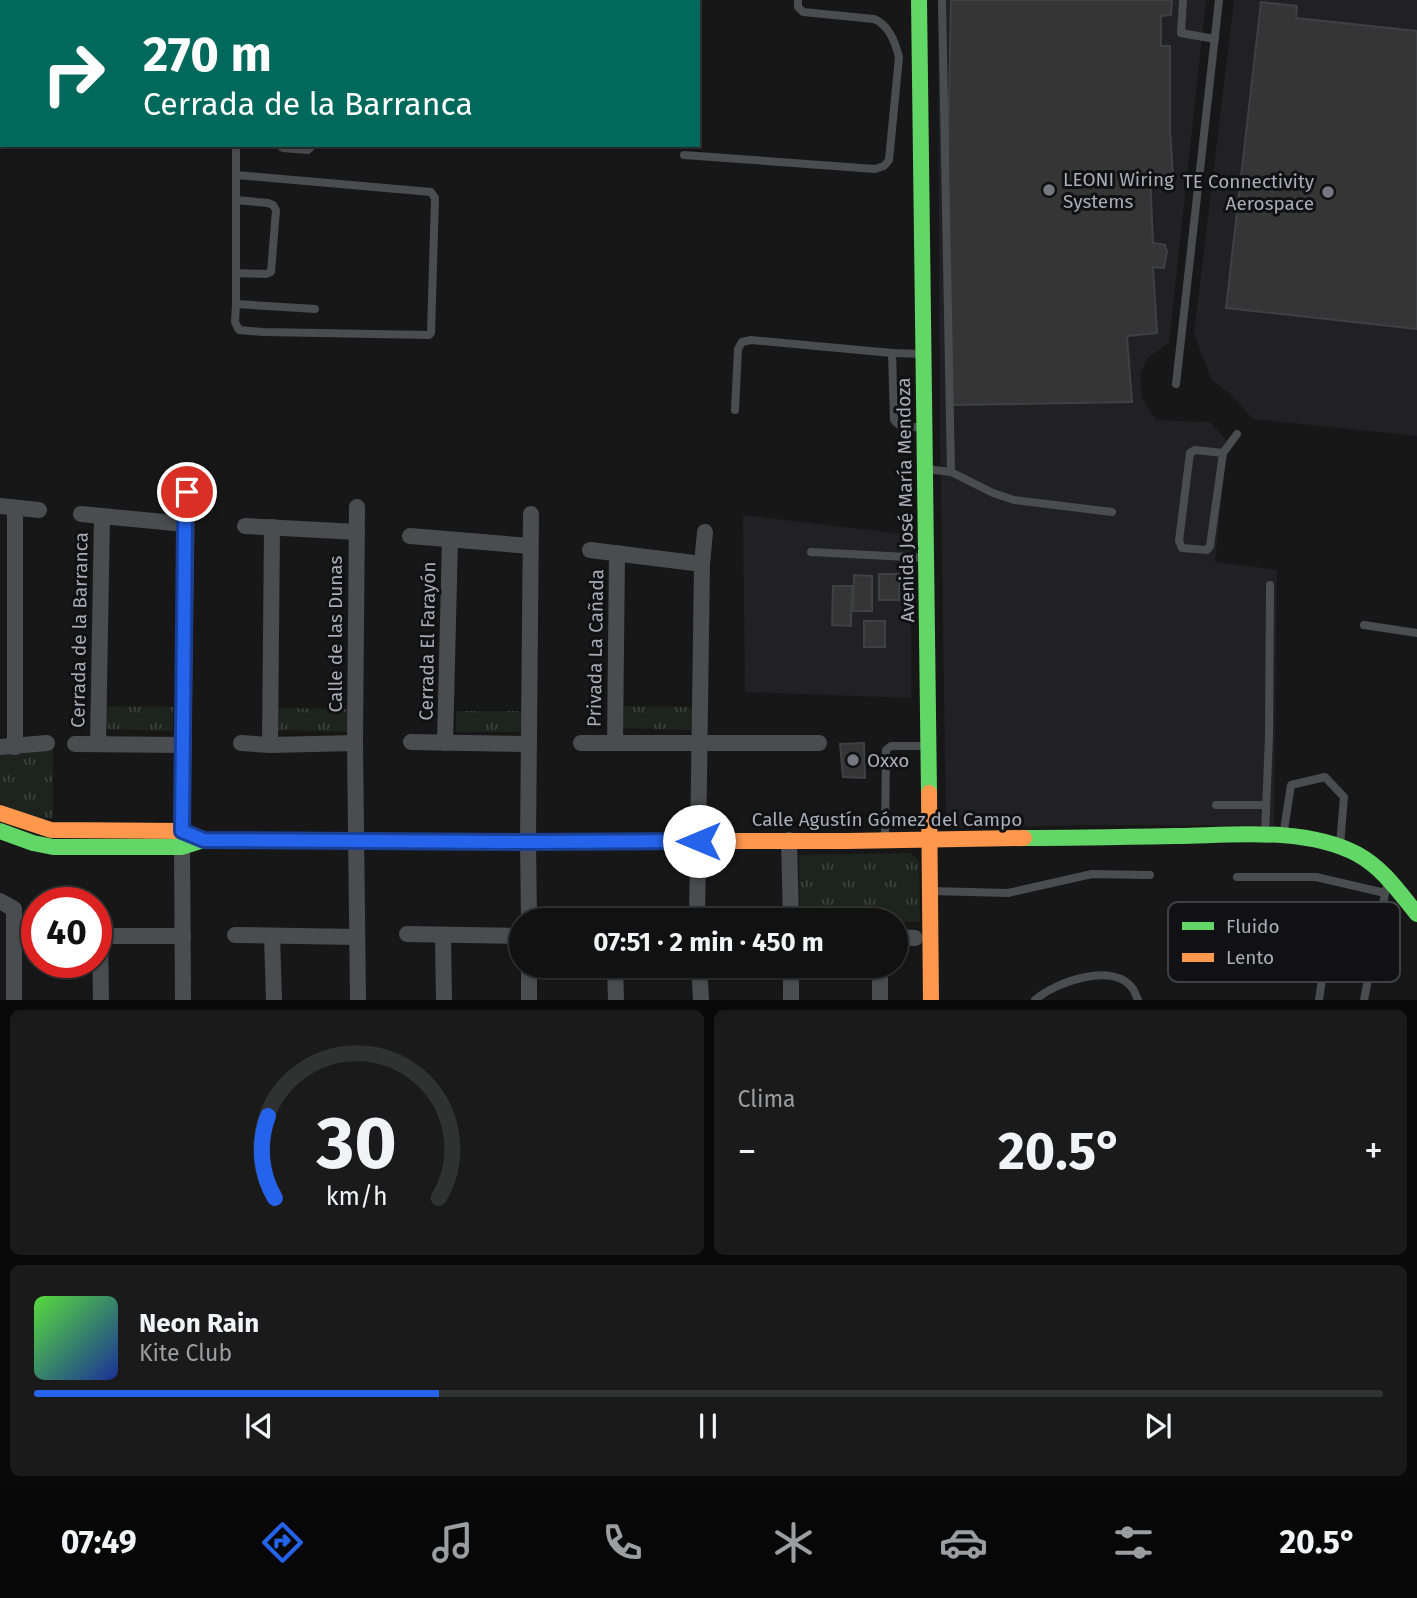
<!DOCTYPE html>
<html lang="es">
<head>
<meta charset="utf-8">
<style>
	:root { --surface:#111; --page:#1a1a1a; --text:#f1f3f6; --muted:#9c9d9f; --line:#303131; --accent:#2563eb }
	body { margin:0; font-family:"Fira Sans",sans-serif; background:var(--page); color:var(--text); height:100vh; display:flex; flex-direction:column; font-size:26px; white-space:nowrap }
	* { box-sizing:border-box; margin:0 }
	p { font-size:23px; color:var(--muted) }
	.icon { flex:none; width:38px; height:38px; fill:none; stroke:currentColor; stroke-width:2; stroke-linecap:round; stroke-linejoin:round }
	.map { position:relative; height:1000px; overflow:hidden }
	.side { display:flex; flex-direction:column; gap:10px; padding:10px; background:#090909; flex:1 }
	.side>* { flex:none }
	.top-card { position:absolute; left:0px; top:0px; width:700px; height:147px; box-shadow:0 2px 5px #0004,0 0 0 2px var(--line); background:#00695c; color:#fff; overflow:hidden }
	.speed { position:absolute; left:21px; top:887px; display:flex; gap:14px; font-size:35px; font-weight:700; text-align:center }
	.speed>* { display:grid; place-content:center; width:91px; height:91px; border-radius:50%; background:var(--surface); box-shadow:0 2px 5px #0004,0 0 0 2px var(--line); line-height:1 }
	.speed .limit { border:10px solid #d22; background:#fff; color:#111 }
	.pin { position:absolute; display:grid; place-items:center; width:60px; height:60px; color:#fff; margin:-30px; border:4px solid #fff; border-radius:50%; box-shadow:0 2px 7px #0007 }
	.me { position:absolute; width:77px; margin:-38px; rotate:270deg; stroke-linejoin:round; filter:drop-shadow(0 0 5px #0008) }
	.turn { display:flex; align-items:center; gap:24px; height:147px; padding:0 28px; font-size:32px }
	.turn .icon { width:91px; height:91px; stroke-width:2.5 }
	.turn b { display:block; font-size:49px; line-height:60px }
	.big { font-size:52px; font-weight:700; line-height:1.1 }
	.side .widget { flex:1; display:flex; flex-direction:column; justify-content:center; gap:10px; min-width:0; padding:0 24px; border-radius:10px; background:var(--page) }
	.side .dial { align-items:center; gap:0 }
	.dial svg { height:182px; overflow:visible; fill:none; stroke:var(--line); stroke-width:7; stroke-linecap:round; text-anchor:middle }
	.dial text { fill:var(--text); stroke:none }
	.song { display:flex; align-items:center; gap:21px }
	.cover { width:84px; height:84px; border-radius:10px; background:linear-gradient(135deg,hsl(110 70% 55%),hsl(230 70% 35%)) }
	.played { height:7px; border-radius:4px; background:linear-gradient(90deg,var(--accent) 30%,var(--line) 30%) }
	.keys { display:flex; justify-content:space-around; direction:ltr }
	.heat { display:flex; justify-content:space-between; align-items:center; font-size:38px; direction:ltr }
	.side .tiles { flex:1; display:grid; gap:10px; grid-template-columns:1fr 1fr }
	.widget:last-child { grid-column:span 2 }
	.trip { position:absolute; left:509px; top:908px; width:399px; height:70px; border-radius:35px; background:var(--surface); box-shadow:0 2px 5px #0004,0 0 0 2px var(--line); font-weight:700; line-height:70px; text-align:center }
	.tab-bar { display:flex; height:112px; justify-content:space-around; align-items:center; background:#070707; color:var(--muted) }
	.tab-bar .icon { width:49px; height:49px }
	.tab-bar .selected { color:var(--accent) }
	.tab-bar b { font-size:32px; color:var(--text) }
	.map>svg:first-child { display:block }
</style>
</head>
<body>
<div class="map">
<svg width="1417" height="1000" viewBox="0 0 1417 1000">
	<defs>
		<pattern id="grass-tufts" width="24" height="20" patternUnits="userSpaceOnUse" patternTransform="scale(1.75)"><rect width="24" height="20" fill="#1d241e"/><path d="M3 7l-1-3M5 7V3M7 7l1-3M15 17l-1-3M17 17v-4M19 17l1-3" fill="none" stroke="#3b413d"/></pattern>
	</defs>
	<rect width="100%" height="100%" fill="#171717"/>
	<g fill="#212123">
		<path d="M938,0H1206L1169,343L1147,358L1140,375L1142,398L1156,420L1210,422L1227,441L1215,562L1277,570L1274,826L1103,825L946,828L940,433Z"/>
		<path d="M1234,0H1417V436L1253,419L1231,395L1211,379L1194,333Z"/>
		<path d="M743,515L911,535V698L745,692Z"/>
	</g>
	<g fill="url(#grass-tufts)">
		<path d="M104,706L173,707V731L103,729Z"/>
		<path d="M620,706L692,707L691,730L620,728Z"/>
		<path d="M278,708L350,709L349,732L278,730Z"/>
		<rect x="456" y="711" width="66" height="21"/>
		<path d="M53,748V819L27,816L0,803V753Z"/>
		<path d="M911,853L919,862L920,922L800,920L799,855Z"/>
	</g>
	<g fill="#353536" stroke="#3f4043" stroke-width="2">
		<path d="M951,0H1172L1171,15L1161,16V46H1170V130L1173,174L1150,175L1153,243L1165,245L1167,252L1164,268L1153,267L1157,333L1127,336L1132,402L952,405L947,205Z"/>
		<path d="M1261,2L1297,6L1296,18L1417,31V329L1226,308Z"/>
		<rect x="879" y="574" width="20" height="26"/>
		<path d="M854,575L872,576V611H853Z"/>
		<path d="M833,586H852L851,626L832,625Z"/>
		<rect x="864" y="621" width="21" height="26"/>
		<path d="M864,743L865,778L843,777L840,744Z"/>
	</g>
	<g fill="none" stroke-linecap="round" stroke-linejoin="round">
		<g stroke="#4b4c50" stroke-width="8">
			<path d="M293,0V2"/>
			<path d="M390,0V2"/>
			<path d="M457,0V2"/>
			<path d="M942,0L951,472"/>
			<path d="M1183,0L1181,33L1215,39"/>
			<path d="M239,2V0"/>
			<path d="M279,145L283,148L308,150L313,145"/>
			<path d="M684,155L875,169L884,166L889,160L899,57C895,42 889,25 874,19L803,12L798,7V0"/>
			<path d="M236,175L431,192L435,198L431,333L429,335L263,332L239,330L235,322L236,304V145"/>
			<path d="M236,200L268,203L273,205L276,210L271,272L266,274L236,273"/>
			<path d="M236,304L315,309"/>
			<path d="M892,353L894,420C900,429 913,427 923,427"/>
			<path d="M1176,384L1219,0"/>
			<path d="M735,410L738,349L742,342L751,340L892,353L924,354"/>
			<path d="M1223,453L1210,546L1207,550L1182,548L1179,541L1190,453L1195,450L1223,453L1237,434"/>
			<path d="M927,469L951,472L993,493L1014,500L1112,512"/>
			<path d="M811,552L927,558"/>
			<path d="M1364,625L1417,633"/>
			<path d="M1216,805H1266"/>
			<path d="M1265,835L1269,736L1270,585"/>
			<path d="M1283,836L1291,785L1325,777L1344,797L1340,845"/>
			<path d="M885,838L886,750L891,746H928"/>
			<path d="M1237,877H1316L1385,893"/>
			<path d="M931,891L1008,893L1092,874L1150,875"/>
			<path d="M1035,1000C1055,982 1114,961 1133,989C1135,992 1136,996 1138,1000"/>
			<path d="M1319,1000L1326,951L1333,945L1372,953"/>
			<path d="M1364,1000L1386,889"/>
		</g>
		<g stroke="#4b4c50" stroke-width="16">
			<path d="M0,506L39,510"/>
			<path d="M357,507L355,743L358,1000"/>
			<path d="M81,514L185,524"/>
			<path d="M245,526L357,532"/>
			<path d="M410,536L530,546"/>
			<path d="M590,550L702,564"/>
			<path d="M411,742L529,744"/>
			<path d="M241,743L270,745L355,743"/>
			<path d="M445,743L450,540"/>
			<path d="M581,743H819"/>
			<path d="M615,743L617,553"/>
			<path d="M75,744L184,745"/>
			<path d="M98,744L102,516"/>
			<path d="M270,745L272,527"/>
			<path d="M0,747L47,743"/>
			<path d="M15,747V508"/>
			<path d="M789,840L791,920"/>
			<path d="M0,901L14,909V1000"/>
			<path d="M529,920L528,842L531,514"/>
			<path d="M697,920L702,564L705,532"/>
			<path d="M407,934L522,936"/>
			<path d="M235,935L357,937"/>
			<path d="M443,935L444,1000"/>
			<path d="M96,936H183"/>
			<path d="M100,936L101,1000"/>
			<path d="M272,936L274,1000"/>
			<path d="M896,937L915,938"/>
			<path d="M529,966V1000"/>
			<path d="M615,966L616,1000"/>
			<path d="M699,966L701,1000"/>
			<path d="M791,966V1000"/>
			<path d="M880,966V1000"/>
			<path d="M183,1000L182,847L187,492"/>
		</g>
		<g stroke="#63d668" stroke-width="16">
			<path d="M919,0L929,793"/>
			<path d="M0,831L33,843L53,847H182L204,840L528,842L685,841"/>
			<path d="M1024,838C1076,838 1127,837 1179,836C1235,835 1306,827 1357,854C1383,868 1399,892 1417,914"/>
		</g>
		<g stroke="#ff974d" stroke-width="16">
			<path d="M929,793L931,1000"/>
			<path d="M0,813L51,830L182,831L204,840"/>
			<path d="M685,841H847L1024,838"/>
		</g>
	</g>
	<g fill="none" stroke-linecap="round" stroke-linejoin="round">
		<defs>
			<path id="route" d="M187,492L185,524L182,831L204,840L528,842L699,841"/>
		</defs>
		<use href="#route" stroke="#184099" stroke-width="18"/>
		<use href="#route" stroke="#2563eb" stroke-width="12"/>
	</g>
	<g fill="#757880" stroke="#111113" stroke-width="2.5">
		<circle cx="1049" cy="190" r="7"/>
		<circle cx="1328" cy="192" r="7"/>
		<circle cx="853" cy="760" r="7"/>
	</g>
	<g text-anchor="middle" stroke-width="6" stroke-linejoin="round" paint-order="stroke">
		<g font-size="19" fill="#a8adb8" stroke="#111113" text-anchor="start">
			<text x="1063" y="186">LEONI Wiring<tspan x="1063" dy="22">Systems</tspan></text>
			<text x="1314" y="188" text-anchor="end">TE Connectivity<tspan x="1314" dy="22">Aerospace</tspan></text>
			<text x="867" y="767">Oxxo</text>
		</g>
		<g font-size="19" fill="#a8adb8" stroke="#111113">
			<text transform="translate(905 500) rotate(-91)" y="7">Avenida José María Mendoza</text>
			<text transform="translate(79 630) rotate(-89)" y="7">Cerrada de la Barranca</text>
			<text transform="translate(335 634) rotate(-90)" y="7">Calle de las Dunas</text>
			<text transform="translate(427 641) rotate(-89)" y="7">Cerrada El Farayón</text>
			<text transform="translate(595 648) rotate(-89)" y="7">Privada La Cañada</text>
			<text x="887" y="826">Calle Agustín Gómez del Campo</text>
		</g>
	</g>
	<rect x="1168" y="902" width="232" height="80" rx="10" fill="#111113" stroke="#3e4045" stroke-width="2"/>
	<rect x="1182" y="922" width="32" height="8" fill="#63d668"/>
	<rect x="1182" y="953" width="32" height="9" fill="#ff974d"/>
	<g font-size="19" fill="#a8adb8">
		<text x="1226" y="933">Fluido</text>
		<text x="1226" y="964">Lento</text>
	</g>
</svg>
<div class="speed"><div class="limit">40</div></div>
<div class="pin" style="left:187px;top:492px;background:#d93025"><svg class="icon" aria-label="arrive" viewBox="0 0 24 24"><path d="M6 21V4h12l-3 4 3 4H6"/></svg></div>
<svg class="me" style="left:699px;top:841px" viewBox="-20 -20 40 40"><circle r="19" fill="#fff"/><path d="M0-13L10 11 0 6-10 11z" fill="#2563eb"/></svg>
<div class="trip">07:51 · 2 min · 450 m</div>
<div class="top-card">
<div class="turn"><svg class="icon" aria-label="right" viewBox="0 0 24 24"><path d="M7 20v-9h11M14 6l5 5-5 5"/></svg><div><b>270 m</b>Cerrada de la Barranca</div></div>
</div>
</div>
<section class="side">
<div class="tiles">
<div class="widget dial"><svg viewBox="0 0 100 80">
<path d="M14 69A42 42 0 1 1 86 69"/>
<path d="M14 69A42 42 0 0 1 11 33" stroke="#2563eb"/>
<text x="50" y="56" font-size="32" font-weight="700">30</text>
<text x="50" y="72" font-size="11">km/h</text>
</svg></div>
<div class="widget"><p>Clima</p>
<div class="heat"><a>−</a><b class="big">20.5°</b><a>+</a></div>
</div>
<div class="widget">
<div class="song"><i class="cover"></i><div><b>Neon Rain</b><p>Kite Club</p></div></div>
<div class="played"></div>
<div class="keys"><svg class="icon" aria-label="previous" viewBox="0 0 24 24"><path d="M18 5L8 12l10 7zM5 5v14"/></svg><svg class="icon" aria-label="pause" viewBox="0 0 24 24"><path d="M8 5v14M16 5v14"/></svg><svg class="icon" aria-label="next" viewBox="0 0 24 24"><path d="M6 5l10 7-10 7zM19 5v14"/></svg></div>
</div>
</div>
</section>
<nav class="tab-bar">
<b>07:49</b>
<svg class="icon selected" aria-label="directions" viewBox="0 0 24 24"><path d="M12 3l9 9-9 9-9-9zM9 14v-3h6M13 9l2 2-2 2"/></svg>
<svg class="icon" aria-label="music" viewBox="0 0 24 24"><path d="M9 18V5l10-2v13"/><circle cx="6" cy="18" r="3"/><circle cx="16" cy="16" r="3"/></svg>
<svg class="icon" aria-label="phone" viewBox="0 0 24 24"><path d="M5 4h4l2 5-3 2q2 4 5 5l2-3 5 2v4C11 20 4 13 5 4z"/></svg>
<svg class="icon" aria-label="climate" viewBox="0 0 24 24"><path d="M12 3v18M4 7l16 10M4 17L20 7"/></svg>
<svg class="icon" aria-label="car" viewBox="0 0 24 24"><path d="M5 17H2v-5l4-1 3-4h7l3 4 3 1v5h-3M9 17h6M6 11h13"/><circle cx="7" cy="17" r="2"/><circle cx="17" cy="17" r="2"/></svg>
<svg class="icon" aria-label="filters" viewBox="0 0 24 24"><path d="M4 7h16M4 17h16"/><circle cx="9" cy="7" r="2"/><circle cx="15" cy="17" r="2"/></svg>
<b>20.5°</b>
</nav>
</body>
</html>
